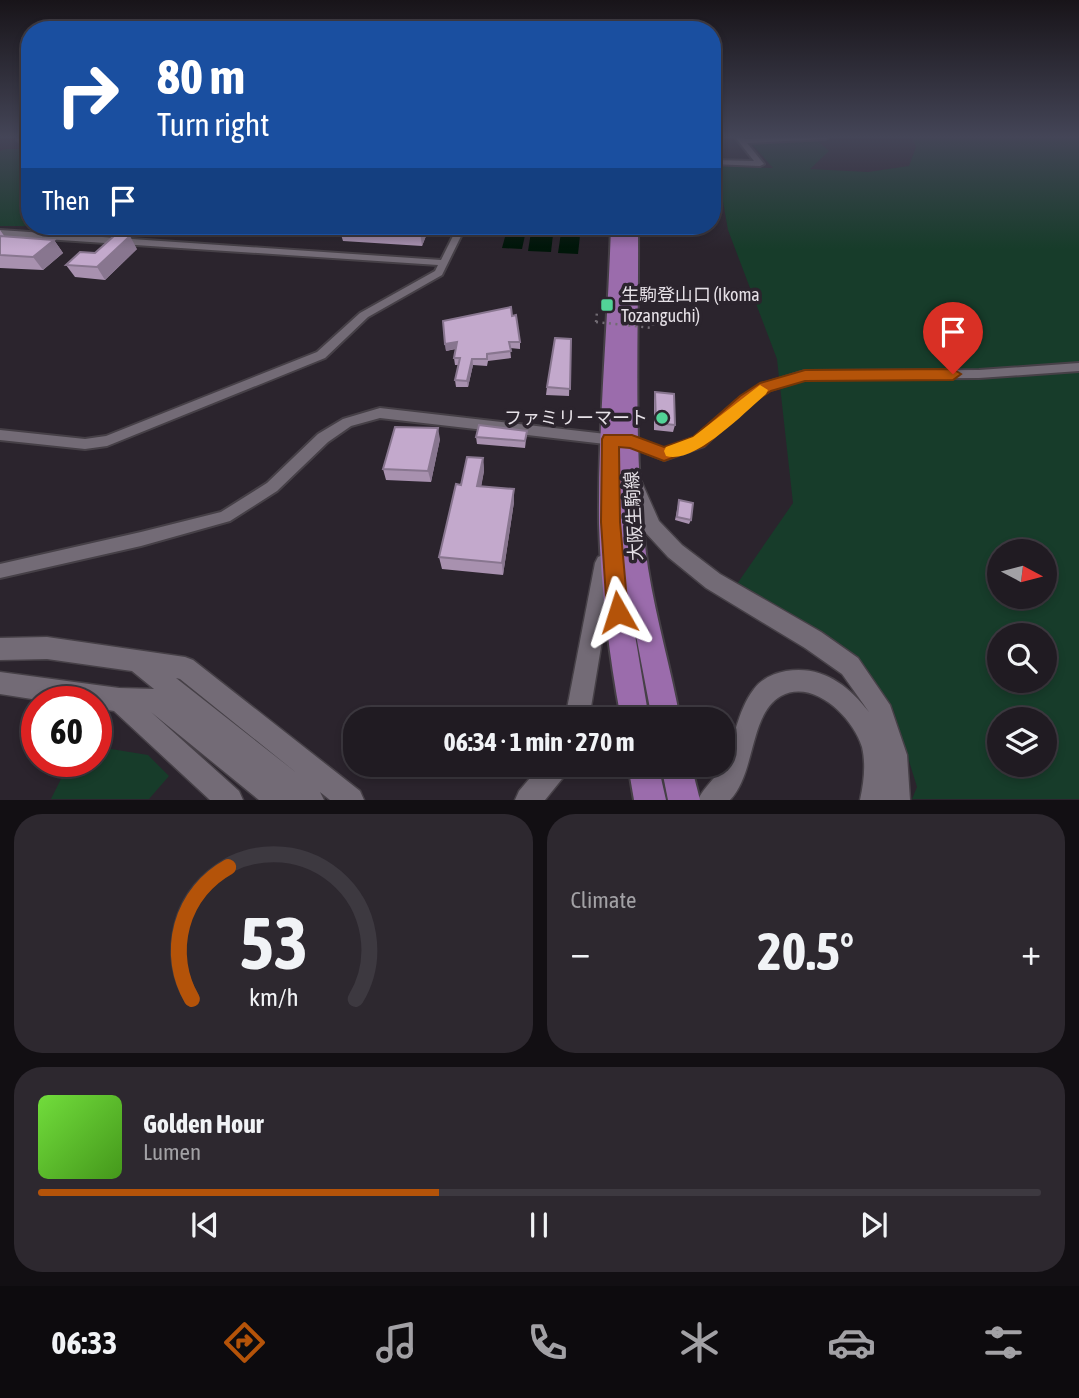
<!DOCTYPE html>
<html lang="en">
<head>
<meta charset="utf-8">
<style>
	:root { --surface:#201b22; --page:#2d282f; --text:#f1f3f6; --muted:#a2a1a5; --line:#3d3940; --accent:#b45309 }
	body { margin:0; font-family:"Asap Condensed","Noto Sans JP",sans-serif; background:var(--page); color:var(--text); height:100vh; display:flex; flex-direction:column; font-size:26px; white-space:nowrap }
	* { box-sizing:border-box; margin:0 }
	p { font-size:23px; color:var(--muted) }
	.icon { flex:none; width:38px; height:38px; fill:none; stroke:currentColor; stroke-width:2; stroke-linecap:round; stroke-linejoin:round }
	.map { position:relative; height:800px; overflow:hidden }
	.side { display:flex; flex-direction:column; gap:14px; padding:14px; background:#120f13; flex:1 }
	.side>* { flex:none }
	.hud { position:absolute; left:21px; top:21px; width:700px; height:214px; border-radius:28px; box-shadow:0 4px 10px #0003,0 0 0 2px var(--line); background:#1a4fa0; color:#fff; overflow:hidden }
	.needle { width:46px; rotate:97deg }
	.controls { position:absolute; left:987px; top:539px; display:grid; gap:14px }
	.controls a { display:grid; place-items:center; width:70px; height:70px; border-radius:50%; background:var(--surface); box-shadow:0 4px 10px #0003,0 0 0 2px var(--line); font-size:35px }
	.speed { position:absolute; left:21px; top:686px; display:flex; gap:14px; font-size:35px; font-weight:700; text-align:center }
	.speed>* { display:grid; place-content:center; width:91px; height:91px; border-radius:50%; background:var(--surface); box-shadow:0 4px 10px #0003,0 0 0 2px var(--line); line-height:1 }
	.speed .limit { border:10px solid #d22; background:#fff; color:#111 }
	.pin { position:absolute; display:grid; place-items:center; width:60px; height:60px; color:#fff; margin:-72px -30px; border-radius:50% 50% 50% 0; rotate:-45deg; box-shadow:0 0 7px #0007 }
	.pin .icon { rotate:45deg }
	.me { position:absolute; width:77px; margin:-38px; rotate:354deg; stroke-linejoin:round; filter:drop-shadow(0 0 5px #0008) }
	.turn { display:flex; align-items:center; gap:24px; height:147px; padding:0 21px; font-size:32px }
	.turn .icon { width:91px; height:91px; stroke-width:2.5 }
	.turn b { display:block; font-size:49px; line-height:60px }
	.then { display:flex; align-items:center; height:66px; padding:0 21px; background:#0003; gap:14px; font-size:26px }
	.big { font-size:52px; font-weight:700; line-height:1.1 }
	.side .card { flex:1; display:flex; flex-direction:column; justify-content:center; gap:10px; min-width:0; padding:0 24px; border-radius:28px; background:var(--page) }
	.side .dial { align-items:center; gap:0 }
	.dial svg { height:182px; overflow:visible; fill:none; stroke:var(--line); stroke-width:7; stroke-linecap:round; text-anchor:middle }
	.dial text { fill:var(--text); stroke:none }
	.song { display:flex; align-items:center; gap:21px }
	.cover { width:84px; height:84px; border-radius:10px; background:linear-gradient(135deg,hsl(100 70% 55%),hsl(100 70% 35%)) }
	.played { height:7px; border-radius:4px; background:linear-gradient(90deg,var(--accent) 40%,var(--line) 40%) }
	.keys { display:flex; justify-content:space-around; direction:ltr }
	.heat { display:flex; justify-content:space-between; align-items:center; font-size:38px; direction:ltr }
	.side .tiles { flex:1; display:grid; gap:14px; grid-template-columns:1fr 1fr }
	.card:last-child { grid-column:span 2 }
	.trip { position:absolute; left:343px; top:707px; width:392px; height:70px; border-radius:28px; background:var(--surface); box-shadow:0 4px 10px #0003,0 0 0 2px var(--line); font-weight:700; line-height:70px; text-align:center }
	.tab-bar { display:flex; height:112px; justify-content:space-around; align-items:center; background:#0d0b0e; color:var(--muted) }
	.tab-bar .icon { width:49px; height:49px }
	.tab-bar .on { color:var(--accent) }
	.tab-bar b { font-size:32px; color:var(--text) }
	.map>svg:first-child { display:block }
</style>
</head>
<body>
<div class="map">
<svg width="1079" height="800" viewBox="0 0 1079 800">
	<rect width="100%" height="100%" fill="#2b242d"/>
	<g fill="#173c2a" fill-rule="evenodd">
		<path d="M912,137H1079V799H912L917,787L893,709L853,653L737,584L793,503L777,359L728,230L722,196L712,166L773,168L751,143L817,140L829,151L810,169L868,172L909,166L916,147ZM999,551H1045V597H999ZM999,635H1045V681H999ZM999,719H1045V765H999Z"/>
		<path d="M6,149H30V226H46H0V151Z"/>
		<path d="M99,747L148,755L169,776L149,799H51L64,773L75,761H96V749Z"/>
	</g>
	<g fill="#001609">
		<path d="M508,226H527L522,249L502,248Z"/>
		<path d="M532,226H554L551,252L528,251Z"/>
		<path d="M562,226H581L578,254L558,253Z"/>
	</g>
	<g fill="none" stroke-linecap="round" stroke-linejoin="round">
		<defs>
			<g id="minor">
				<path d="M19,137H26L21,142L17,140Z"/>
				<path d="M735,137H743L744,139L829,137L825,139L747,143L764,164L760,166L712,164V160L754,161Z"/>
				<path d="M458,226H466L442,275L368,317L325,358L107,446L85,449L0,440V430L85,439L106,436L317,352L360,313L435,271L438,265L0,236V230L441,260Z"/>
				<path d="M1079,363V371L979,378L805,379L770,390L749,403L704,446L664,460L631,447L380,418L351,426L328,442L277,491L230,521L141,546L0,578V564L141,532L221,512L267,483L318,434L343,419L380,408L632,437L664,449L694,438L741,397L762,384L805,371L979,370Z"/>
			</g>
			<g id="tertiary">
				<path d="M633,474L639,476L659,521L682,545L720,574L821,632L858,658L890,705L907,755L910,800H860C864,782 866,764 862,747C853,717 813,678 781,696C749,714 756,773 730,800H698C704,786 717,778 723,764C735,740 737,711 754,689C761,679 774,673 786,671C822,665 848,685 869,712L842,674L805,648L706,588L668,557L645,532L624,481L627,476Z"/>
				<path d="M605,554L612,557L615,563L589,719H565L595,563L598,557Z"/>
				<path d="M47,637L185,657L193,660L360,791L364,800H330L320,792L324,800H259L151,712L239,791L243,800H210L114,711L96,708V702H51L0,694V672L119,688L154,689L132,671L47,659L0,660V638ZM176,678L180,679L298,774Z"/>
				<path d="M541,765H569L566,774L545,800H515L519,791Z"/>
			</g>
			<g id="primary">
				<path d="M611,226H638C639,336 632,459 648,568C656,619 671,669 680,719H652L628,593L649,719H621C609,655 601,589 599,524C598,424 608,325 611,226Z"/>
				<path d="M628,765H658L666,800H634Z"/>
				<path d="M661,765H691L700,800H668Z"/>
			</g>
		</defs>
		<use href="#minor" stroke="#464047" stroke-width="4"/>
		<use href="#tertiary" stroke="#464047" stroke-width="3"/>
		<use href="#primary" stroke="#464047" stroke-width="4"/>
		<g stroke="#716b73" stroke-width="2.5" stroke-dasharray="2 4.5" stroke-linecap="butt">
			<path d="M653,317V328"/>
			<path d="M596,322L597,312"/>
		</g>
		<use href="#minor" fill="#736b76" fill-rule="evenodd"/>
		<use href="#tertiary" fill="#736b76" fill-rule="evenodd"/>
		<use href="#primary" fill="#9b6cac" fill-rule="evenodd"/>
		<path stroke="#716b73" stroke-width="2.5" stroke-dasharray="2 4.5" stroke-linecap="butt" d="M596,322L653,328"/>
	</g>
	<g fill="#a891af">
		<path d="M430,226L422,246L343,241L339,228Z"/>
		<path d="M0,230L5,237L54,240L63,253L43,270L0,268Z"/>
		<path d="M137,249L105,280L75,277L66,265L95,253Z"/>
		<path d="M443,321L520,342V349L510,348L511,358L488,361L487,366L473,365L468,387H456L455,380L459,365H455L454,358L456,349L446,351Z"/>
		<path d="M571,339L569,396L546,395L547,387Z"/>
		<path d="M655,392L675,425L673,432L654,430V400Z"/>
		<path d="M527,431L525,448L477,444L476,437Z"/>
		<path d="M440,439L431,482L386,480L383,469Z"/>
		<path d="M483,458L484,471L481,486L514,489V502L503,575L442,569L439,557L461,485Z"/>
		<path d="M679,500L691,520L689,524L675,520Z"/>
	</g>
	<g fill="#88768f">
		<path d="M422,226H430L422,246L420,232Z"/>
		<path d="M130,236L137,249L105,280L97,267Z"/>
		<path d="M54,240L63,253L43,270L33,257Z"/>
		<path d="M457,342L458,348L446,351L445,344Z"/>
		<path d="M472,359L473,365L468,387L467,381Z"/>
		<path d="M438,428L440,439L431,482L428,471Z"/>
		<path d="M483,458L484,471L479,499L477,486Z"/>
		<path d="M514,489V502L503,575L502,563Z"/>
	</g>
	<g fill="#c3a9cc" stroke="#88768f" stroke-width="2">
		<path d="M340,226H422L420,232L339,228Z"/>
		<path d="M115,235L130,236L97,267L66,265L80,252L95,253Z"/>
		<path d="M0,236L54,240L33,257L0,255Z"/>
		<path d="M511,307L512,316L516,315L520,342H509L511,351L487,354V359H472L467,381L455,380L460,358H454L457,342L445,344L443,321Z"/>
		<path d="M555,338L571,339L570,389L547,387Z"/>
		<path d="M655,392L674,394L675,425L656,423Z"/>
		<path d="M479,425L527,431L525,441L476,437Z"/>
		<path d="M395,427L438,428L428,471L383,469Z"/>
		<path d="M467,457L483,458L477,486L514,489L502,563L439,557L456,484L461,485Z"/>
		<path d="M679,500L693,503L691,520L677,517Z"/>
	</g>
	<linearGradient id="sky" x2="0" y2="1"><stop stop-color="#181419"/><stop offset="0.55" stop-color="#444557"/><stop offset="1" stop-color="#444557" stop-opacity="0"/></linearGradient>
	<rect width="1079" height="249" fill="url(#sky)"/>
	<path fill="#b45309" stroke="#753606" stroke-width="2" d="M953,369L961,374L953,380L805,381L771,391L751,404L705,446L664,461L630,448L619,447L620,522L628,612L625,620L618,623L610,620L607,612L601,522L602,439L604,435H632L664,447L693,437L740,396L760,383L805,370Z"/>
	<path fill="#f59e0b" d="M760,385L768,390L766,394C745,412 694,465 666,456L664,451L666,447L693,437Z"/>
	<g fill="#52d397" stroke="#2b242d" stroke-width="2.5">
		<rect x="600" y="298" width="14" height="14" rx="3.5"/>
		<circle cx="662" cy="418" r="7"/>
	</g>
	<g text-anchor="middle" stroke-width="7" stroke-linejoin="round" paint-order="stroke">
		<g font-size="18" fill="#e6e1e7" stroke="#2b242d" text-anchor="start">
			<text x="621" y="301">生駒登山口 (Ikoma<tspan x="621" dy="21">Tozanguchi)</tspan></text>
			<text x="648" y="424" text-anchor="end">ファミリーマート</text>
		</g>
		<g font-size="18" fill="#e6e1e7" stroke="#2b242d">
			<text transform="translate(634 516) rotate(-93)" y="6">大阪生駒線</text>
		</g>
	</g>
</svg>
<div class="controls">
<a><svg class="needle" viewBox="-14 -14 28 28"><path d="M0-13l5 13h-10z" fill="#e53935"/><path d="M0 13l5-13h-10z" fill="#a2a1a5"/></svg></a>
<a><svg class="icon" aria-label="search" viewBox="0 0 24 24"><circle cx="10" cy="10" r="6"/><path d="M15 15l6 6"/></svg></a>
<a><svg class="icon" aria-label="layers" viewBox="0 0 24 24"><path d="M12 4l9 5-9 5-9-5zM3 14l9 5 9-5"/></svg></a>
</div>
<div class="speed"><div class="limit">60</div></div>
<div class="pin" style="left:953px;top:374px;background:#d93025"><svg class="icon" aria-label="arrive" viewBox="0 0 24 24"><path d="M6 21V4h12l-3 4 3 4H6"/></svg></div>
<svg class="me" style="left:618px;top:612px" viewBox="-20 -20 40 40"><path d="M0-17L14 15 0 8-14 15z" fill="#b45309" stroke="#fff" stroke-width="4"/></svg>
<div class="trip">06:34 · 1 min · 270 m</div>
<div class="hud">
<div class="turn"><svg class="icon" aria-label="right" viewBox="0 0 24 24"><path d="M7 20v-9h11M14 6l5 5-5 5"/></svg><div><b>80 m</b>Turn right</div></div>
<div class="then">Then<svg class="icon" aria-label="arrive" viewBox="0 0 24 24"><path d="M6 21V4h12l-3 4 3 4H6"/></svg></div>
</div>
</div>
<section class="side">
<div class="tiles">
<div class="card dial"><svg viewBox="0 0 100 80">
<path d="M14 69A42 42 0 1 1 86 69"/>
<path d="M14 69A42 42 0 0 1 30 11" stroke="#b45309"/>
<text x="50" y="56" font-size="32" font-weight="700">53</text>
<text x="50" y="72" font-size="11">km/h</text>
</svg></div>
<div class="card"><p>Climate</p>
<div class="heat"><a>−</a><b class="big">20.5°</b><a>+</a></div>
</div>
<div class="card">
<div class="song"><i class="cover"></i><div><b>Golden Hour</b><p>Lumen</p></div></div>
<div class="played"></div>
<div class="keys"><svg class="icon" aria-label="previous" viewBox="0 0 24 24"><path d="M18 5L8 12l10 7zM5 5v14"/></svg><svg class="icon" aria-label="pause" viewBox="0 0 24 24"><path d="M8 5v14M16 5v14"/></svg><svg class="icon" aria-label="next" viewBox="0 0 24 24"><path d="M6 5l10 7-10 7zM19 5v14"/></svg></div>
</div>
</div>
</section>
<nav class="tab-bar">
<b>06:33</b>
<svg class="icon on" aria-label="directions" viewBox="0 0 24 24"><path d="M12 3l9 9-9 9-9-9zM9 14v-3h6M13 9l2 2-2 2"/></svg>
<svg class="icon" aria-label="music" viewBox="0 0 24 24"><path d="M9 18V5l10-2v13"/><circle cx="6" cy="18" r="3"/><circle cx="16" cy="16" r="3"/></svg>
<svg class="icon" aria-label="phone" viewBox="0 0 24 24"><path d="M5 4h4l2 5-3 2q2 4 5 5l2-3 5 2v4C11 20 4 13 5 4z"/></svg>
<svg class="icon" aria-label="climate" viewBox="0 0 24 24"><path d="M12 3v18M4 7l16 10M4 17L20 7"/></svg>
<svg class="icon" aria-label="car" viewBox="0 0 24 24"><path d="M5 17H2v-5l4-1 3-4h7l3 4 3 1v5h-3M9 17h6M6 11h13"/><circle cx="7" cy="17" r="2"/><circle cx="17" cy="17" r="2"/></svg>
<svg class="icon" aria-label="filters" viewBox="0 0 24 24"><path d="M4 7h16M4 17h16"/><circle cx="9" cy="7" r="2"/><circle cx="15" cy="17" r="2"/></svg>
</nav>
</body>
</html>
